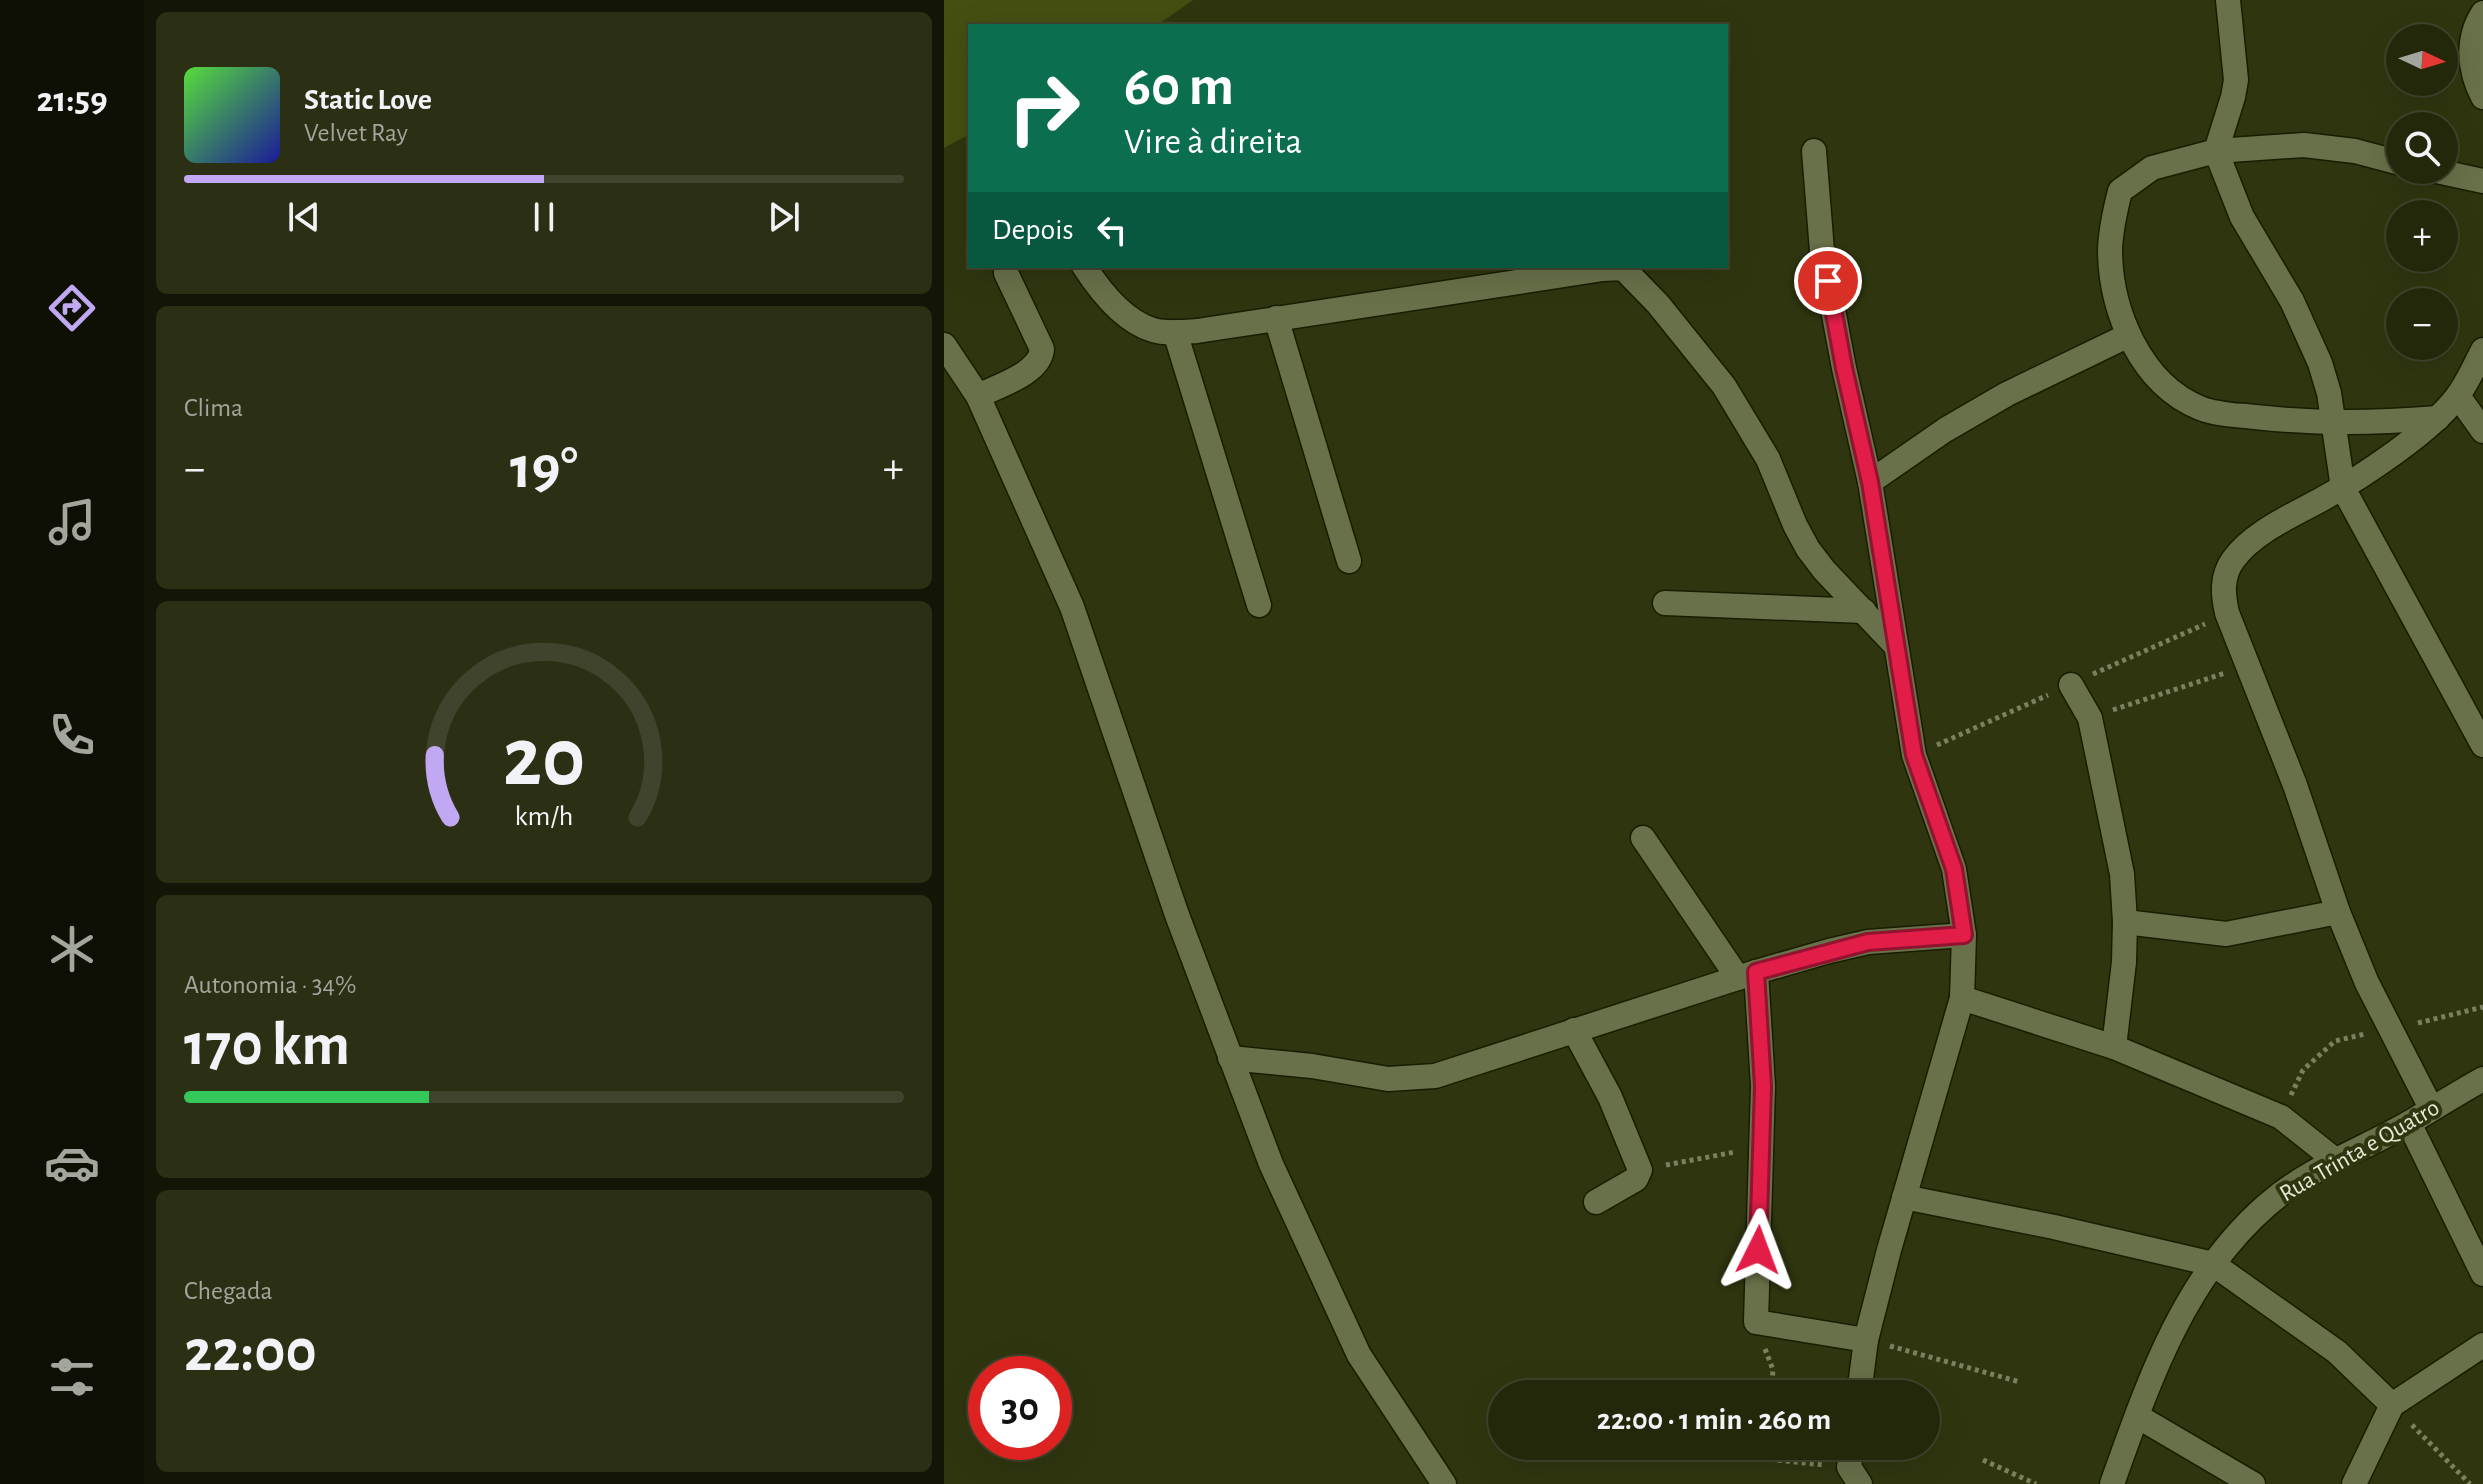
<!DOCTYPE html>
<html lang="pt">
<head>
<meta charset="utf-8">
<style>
	:root { --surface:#23280b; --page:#2b3014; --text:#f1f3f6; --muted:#a3a69d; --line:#40442c; --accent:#c0a8f3 }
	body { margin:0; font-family:"Alegreya Sans",sans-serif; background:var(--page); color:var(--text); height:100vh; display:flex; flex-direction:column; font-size:30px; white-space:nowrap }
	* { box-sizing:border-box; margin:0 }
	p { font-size:26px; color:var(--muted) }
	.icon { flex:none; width:44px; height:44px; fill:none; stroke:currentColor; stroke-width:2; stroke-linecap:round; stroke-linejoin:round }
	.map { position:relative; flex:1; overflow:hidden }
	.drawer { display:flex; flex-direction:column; gap:12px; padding:12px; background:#131606; width:800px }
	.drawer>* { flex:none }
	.hud { position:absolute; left:24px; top:24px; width:760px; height:244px; border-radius:0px; box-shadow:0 8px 32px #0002,0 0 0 2px var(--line); background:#0b6e4f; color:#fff; overflow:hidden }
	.needle { width:52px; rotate:94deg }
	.controls { position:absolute; left:1442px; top:24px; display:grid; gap:16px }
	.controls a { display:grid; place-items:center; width:72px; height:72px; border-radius:50%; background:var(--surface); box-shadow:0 8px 32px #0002,0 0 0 2px var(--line); font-size:40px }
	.speed { position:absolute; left:24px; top:1356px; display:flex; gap:16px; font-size:40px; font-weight:700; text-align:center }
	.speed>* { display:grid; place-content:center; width:104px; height:104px; border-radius:50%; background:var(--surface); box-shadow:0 8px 32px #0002,0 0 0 2px var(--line); line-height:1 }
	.speed .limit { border:12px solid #d22; background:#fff; color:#111 }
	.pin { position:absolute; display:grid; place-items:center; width:68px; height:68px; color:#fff; margin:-34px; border:4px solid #fff; border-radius:50%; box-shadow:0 2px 8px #0007 }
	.me { position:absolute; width:88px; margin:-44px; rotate:3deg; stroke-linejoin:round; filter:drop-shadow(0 0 6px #0008) }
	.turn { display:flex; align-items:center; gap:28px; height:168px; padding:0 24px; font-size:36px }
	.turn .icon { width:104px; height:104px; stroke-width:2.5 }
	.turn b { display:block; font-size:56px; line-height:68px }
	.then { display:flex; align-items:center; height:76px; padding:0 24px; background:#0003; gap:16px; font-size:30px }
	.big { font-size:60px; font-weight:600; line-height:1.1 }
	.drawer .tile { flex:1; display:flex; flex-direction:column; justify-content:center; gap:12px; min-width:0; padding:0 28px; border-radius:12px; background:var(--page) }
	.drawer .dial { align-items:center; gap:0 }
	.dial svg { height:208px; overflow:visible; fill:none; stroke:var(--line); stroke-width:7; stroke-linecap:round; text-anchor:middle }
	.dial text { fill:var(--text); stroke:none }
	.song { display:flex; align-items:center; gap:24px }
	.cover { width:96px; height:96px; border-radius:12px; background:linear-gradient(135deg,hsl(110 70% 55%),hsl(240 70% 35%)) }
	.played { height:8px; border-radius:4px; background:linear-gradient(90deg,var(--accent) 50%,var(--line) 50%) }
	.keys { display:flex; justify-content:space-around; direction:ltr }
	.heat { display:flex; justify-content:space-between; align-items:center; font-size:44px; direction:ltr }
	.charge { height:12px; border-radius:6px; background:linear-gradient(90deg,#34c759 34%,var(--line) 0) }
	.trip { position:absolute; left:544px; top:1380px; width:452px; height:80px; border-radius:40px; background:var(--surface); box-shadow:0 8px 32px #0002,0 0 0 2px var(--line); font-weight:600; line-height:80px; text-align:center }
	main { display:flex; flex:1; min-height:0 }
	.dock { display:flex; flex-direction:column; width:144px; justify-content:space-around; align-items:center; background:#0e1004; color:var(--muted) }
	.dock .icon { width:56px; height:56px }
	.dock .current { color:var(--accent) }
	.dock b { font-size:36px; color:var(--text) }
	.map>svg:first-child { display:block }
</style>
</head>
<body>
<main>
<nav class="dock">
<b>21:59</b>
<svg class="icon current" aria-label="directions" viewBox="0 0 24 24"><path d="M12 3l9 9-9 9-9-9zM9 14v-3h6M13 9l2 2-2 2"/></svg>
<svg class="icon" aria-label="music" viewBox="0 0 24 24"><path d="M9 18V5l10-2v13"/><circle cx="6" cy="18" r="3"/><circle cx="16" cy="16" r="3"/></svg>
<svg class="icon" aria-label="phone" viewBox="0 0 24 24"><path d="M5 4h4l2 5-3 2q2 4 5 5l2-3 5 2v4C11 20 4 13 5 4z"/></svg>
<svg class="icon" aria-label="climate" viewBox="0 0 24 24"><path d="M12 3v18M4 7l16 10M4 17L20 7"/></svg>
<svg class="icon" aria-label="car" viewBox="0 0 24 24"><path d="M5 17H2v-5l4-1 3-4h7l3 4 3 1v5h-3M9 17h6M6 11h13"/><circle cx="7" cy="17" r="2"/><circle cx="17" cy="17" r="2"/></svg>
<svg class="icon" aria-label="filters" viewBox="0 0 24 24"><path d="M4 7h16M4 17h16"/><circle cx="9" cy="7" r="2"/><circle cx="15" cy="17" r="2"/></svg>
</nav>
<section class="drawer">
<div class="tile">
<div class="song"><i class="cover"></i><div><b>Static Love</b><p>Velvet Ray</p></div></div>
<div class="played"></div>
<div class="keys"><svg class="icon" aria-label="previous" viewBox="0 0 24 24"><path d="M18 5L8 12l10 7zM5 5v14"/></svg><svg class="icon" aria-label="pause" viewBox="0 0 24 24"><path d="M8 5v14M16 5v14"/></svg><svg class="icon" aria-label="next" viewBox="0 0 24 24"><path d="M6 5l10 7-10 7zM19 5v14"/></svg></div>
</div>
<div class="tile"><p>Clima</p>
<div class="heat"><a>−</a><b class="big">19°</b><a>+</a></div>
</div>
<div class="tile dial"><svg viewBox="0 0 100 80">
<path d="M14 69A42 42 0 1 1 86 69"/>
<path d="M14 69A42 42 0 0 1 8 45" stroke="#c0a8f3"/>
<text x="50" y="56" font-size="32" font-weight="700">20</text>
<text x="50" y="72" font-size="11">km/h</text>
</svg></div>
<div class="tile"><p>Autonomia · 34%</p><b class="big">170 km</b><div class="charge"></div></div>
<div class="tile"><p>Chegada</p><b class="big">22:00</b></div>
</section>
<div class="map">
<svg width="1539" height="1484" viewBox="0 0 1539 1484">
	<rect width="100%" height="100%" fill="#2f360f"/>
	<path fill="#454f11" d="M0,0H249L212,26H26V134L0,148Z"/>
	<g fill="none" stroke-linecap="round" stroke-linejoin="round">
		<defs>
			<g id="street">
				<path d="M1284,0L1292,80L1289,97L1272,151L1298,217L1348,301L1376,363L1385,393L1399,488L1539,745"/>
				<path d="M1539,13C1522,39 1525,71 1539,97"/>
				<path d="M870,151L878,251L900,368L926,482L970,755L1010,869L1020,935L1018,998L945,1250L922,1340L915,1394"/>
				<path d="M1456,163L1411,151L1360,145L1272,151L1208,168L1176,191C1171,211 1166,232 1166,252C1167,312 1197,384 1256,408C1273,415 1293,415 1311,417C1376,424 1429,423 1494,418"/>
				<path d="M1488,170L1539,181"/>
				<path d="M140,266C156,291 179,321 209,330C222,334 239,332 253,331L659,269L679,268L714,304L780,386L824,459L851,525L864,549L880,570L952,646"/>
				<path d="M332,318L405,561"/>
				<path d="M231,332L315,605"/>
				<path d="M0,345L34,396L128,607L233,915L327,1164L415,1355L500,1484"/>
				<path d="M34,396C53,386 96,374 98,349L62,273V266"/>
				<path d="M1514,396L1539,431"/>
				<path d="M926,482L1001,430L1063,394L1185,335"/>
				<path d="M721,603L920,611"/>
				<path d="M1127,685L1146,718L1178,874L1181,922L1180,962L1170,1047"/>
				<path d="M699,838L794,978"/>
				<path d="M1181,922L1282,934L1394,912"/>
				<path d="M812,972L819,1086L812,1322L922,1340"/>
				<path d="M1018,998L1170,1047L1337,1117L1391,1160"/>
				<path d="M630,1030L666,1097L696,1170L692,1179L652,1202"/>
				<path d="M286,1058L368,1066L444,1079L491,1076L812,972L885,951L924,942L1020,935"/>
				<path d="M1487,1108L1423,983L1394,912L1351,785L1283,613C1279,595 1277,577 1289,560C1310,531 1350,515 1380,498C1418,477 1486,432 1512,398C1523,384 1531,365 1539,350"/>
				<path d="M1465,1123L1539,1274"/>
				<path d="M960,1197L1110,1227L1269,1264L1393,1352L1448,1405"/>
				<path d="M1193,1416L1309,1484"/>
				<path d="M908,1446L905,1467L916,1484"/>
				<path d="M1168,1484C1204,1383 1239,1278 1323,1205C1365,1168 1418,1150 1465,1123C1490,1108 1514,1093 1539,1079"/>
				<path d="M1410,1484L1448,1405L1539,1345"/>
			</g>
		</defs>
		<use href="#street" stroke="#181d01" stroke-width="27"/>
		<g stroke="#7a8060" stroke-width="5" stroke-dasharray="4 4" stroke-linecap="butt">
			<path d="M1149,674L1261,624"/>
			<path d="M1169,710L1281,673"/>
			<path d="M993,745L1104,695"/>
			<path d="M1474,1023L1539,1007"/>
			<path d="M1347,1095L1359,1070L1391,1041L1421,1034"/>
			<path d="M722,1165L791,1152"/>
			<path d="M946,1346L1076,1382"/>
			<path d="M821,1349L829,1370L827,1394"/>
			<path d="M1468,1425L1526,1484"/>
			<path d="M824,1446L823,1459L880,1465"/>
			<path d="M1039,1460L1092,1484"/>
		</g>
		<use href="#street" stroke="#687149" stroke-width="24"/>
	</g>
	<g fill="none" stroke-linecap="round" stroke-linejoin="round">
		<defs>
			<path id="route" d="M814,1250L819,1086L812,972L924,942L1020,935L1010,869L970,755L926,482L900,368L884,281"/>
		</defs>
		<use href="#route" stroke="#92132f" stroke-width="20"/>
		<use href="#route" stroke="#e11d48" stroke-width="14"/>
	</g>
	<g text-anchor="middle" stroke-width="8" stroke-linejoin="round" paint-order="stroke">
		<g font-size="24" fill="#e4e9d3" stroke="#2f360f">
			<text transform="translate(1415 1150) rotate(-30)" y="8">Rua Trinta e Quatro</text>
		</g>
	</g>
</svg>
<div class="controls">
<a><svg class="needle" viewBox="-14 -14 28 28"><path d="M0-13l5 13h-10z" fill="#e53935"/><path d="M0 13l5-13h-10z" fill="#a3a69d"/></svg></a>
<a><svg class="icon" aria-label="search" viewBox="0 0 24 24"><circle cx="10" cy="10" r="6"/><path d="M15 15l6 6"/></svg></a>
<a>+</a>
<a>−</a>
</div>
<div class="speed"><div class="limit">30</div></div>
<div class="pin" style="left:884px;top:281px;background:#d93025"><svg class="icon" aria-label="arrive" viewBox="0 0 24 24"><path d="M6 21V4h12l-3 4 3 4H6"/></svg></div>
<svg class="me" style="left:814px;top:1250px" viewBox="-20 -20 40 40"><path d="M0-17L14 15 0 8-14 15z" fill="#e11d48" stroke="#fff" stroke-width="4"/></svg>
<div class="trip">22:00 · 1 min · 260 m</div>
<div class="hud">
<div class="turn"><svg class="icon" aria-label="right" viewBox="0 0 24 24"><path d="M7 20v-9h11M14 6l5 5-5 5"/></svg><div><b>60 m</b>Vire à direita</div></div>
<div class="then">Depois<svg class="icon" aria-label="left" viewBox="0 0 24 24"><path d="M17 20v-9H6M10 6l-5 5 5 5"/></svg></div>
</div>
</div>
</main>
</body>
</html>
